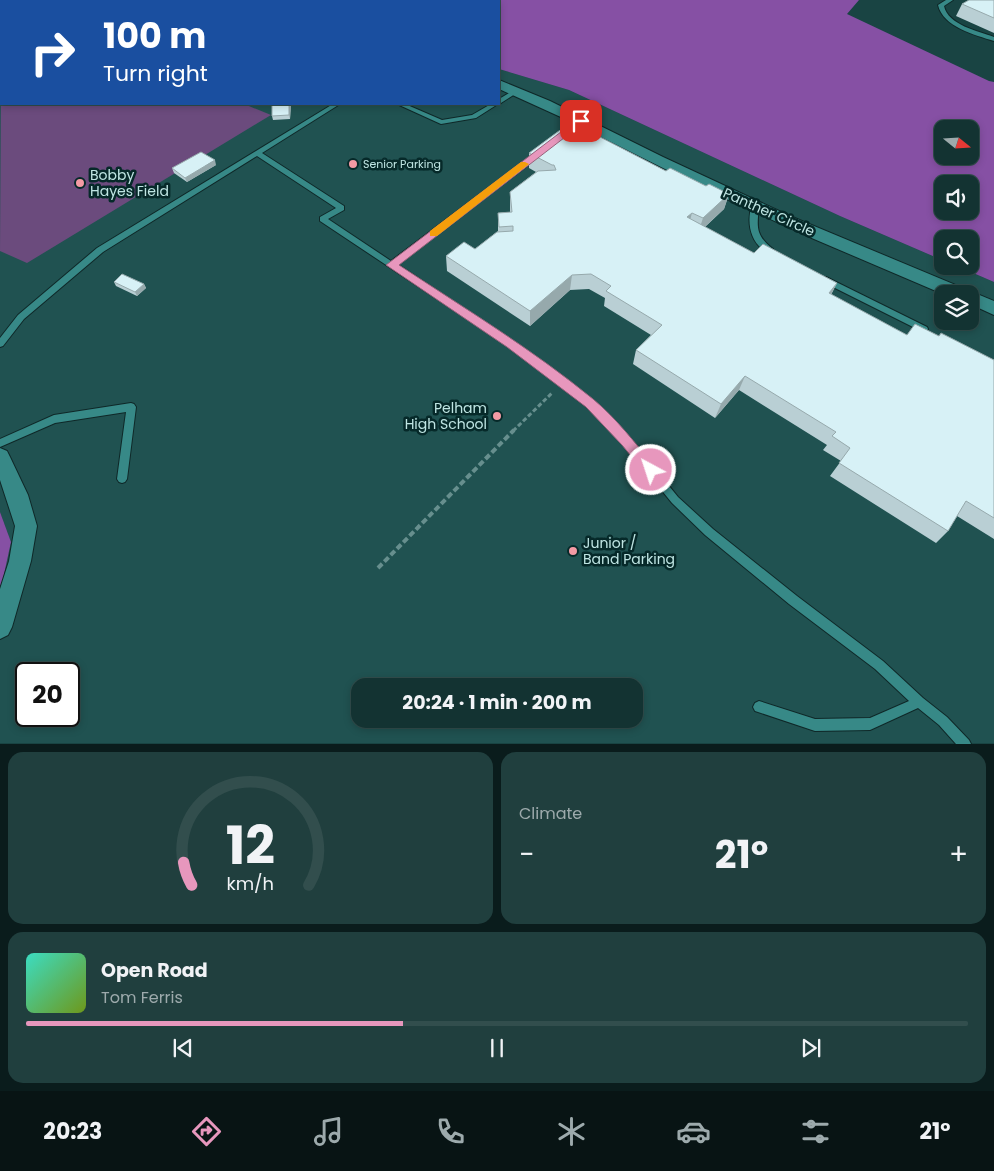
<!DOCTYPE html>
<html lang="en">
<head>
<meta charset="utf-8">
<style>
	:root { --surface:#133332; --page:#203f3e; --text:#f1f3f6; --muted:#9daaac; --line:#324e4d; --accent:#e797bd }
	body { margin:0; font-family:Poppins,sans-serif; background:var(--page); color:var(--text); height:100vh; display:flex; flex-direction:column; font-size:19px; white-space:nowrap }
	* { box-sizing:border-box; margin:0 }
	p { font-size:16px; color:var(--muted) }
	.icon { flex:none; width:28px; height:28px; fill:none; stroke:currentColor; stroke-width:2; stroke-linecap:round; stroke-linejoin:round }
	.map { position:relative; height:744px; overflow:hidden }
	.details { display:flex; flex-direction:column; gap:8px; padding:8px; background:#0a1c1c; flex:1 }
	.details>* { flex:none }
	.banner { position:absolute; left:0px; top:0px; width:500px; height:105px; box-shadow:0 2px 8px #0003,0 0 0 1px var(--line); background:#1a4fa0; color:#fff; overflow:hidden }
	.needle { width:32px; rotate:108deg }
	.controls { position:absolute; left:934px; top:120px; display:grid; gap:10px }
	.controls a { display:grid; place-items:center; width:45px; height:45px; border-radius:10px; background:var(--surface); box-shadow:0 2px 8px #0003,0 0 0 1px var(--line); font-size:25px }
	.speed { position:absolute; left:15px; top:662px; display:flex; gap:10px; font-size:25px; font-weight:700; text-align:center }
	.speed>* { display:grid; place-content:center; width:65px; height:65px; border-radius:50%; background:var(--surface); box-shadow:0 2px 8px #0003,0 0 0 1px var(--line); line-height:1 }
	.speed .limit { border:2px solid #111; border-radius:8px; background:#fff; color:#111 }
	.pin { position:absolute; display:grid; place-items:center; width:42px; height:42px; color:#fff; margin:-21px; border-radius:10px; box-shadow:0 2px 8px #0006 }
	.me { position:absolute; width:55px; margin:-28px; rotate:320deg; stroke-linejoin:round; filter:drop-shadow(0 0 4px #0008) }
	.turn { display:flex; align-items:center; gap:18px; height:105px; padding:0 20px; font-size:22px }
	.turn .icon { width:65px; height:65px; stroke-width:2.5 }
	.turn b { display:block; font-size:35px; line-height:42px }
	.big { font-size:38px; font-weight:700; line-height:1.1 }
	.details .widget { flex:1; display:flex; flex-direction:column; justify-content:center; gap:8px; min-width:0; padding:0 18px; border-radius:15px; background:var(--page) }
	.details .dial { align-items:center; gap:0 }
	.dial svg { height:130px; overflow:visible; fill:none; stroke:var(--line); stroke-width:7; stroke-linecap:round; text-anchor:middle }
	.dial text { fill:var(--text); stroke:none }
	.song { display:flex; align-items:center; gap:15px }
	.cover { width:60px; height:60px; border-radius:8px; background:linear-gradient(135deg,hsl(170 70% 55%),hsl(80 70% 35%)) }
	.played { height:5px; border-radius:2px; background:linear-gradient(90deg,var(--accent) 40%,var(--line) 40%) }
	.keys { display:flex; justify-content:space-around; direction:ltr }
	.heat { display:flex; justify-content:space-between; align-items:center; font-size:28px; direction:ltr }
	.details .tiles { flex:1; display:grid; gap:8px; grid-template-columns:1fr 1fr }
	.widget:last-child { grid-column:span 2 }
	.trip { position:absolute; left:351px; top:678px; width:292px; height:50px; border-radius:15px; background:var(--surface); box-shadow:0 2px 8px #0003,0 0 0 1px var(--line); font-weight:700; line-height:50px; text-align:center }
	.tabs { display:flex; height:80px; justify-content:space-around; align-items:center; background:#081414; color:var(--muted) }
	.tabs .icon { width:35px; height:35px }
	.tabs .active { color:var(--accent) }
	.tabs b { font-size:22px; color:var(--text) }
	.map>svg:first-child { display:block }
</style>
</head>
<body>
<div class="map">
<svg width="994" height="744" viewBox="0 0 994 744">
	<rect width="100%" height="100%" fill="#194443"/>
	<path fill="#205251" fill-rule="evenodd" d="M0,0L253,1H1V104H499V69L569,90L840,216L942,260V266H957L994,282V743H0V593L11,542L0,512ZM942,294H970V321H942ZM26,674H69V716H26ZM360,686H635V719H360Z"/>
	<path fill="#6b4b7d" d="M1,69V104H244L271,115L27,263L0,251Z"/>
	<g fill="#8650a4" fill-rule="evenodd">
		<path d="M252,0H859L847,14L989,81L994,82V282L957,266H970V239H942V260L840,216L569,90L499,69V1ZM942,129H970V156H942ZM942,184H970V211H942Z"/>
		<path d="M0,512L11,542L0,593Z"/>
	</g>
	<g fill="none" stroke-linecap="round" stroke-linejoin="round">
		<defs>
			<g id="service">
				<path d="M946,0H953L944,6C948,25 978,31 994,37V41C975,35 943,27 938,5Z"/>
				<path d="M516,89L518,90V92L501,103L498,104L499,99Z"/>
				<path d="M333,104H340L262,153L344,206V210L328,219L391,261L535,153H539V157L397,264L514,342L593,401L630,438L678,497L713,529L797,596L883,661L923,698L947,717L969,740L971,744H956L939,725L918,708L870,730L815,731L755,711L753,707L755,703L759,701L815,719L870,718L909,701L875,669L789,604L705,535L672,503L624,444L587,407L508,346L320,221V217L336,208L257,156L103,252L24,319L3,346L0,347V338L18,315L97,248Z"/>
				<path d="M397,104H405L442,120L472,115L491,104H498L476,118L441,124Z"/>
				<path d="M752,204H755L759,206C757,227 755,235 773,249L774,251L773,253C768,253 766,252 762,249C749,238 747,220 752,204Z"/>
				<path d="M826,277L927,327L928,329L927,331H921L823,282L822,280L823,278Z"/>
				<path d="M131,403L134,404L136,407L127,479L125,482L122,483L119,482L117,479L126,412L55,423L0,447V439L54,415Z"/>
			</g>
			<g id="minor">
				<path d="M224,0H237L238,1H225Z"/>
				<path d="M499,80L550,101L663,157L790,216L994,301V315L970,304V294H943L814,239L709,191L563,118L499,89Z"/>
				<path d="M0,448L7,451L10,457L28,495L37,526L31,561L12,627L8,635L0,639V589L9,561L15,526L0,480Z"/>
			</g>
		</defs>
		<use href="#service" stroke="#0f2828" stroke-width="2"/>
		<use href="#minor" stroke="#0f2828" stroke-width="2"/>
		<path stroke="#678f8e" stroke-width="3" stroke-dasharray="4.5 2.5" stroke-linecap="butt" d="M513,431L552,393"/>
		<path stroke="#678f8e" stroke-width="4" stroke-dasharray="6 3" stroke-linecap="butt" d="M378,568L514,430"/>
		<use href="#service" fill="#378987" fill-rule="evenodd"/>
		<use href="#minor" fill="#378987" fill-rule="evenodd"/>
	</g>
	<g fill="#b9cfd4">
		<path d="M994,0V33L956,16L962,4Z"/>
		<path d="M272,104H291L290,119L273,120L272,116Z"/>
		<path d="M529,153L666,171L706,186L729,194L724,209L705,227L754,253L837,283L831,295L907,335L939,336L994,360V539L957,516L948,531L936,543L830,476L841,461L823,450L827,445L739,390L715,418L633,364L636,350L651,335L604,306L605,298L589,289L570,290L530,326L447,271L446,256L475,249L498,231V213L510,212V192L536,172L529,168Z"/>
		<path d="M216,165L187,182L174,173L172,168Z"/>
		<path d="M114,282L144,284L146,288L137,296L116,286Z"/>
	</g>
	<g fill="#96a9ac">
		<path d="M33,0H79L75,1H30Z"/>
		<path d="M0,12H1V30L0,31Z"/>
		<path d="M289,104H291L290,119L289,115Z"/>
		<path d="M215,160L216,165L187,182L185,178Z"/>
		<path d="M729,194L724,209L698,233L703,218Z"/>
		<path d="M692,213L688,228L687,217Z"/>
		<path d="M572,275L570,290L530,326V311Z"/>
		<path d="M837,283L829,298V293Z"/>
		<path d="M144,284L146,288L137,296L135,292Z"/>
		<path d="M745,376L739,390L715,418L721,404Z"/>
	</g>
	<g fill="#d7f1f6" stroke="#96a9ac">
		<path d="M0,0H33L30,1H1V12H0Z"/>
		<path d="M969,0H994V18L962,4Z"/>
		<path d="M272,104H289V115L272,116Z"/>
		<path d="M571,122L666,171L670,168L706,186L709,184L729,194L703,218L692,213L687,217L754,253L763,244L837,283L829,293L907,335L915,324L939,336L941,333L994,360V518L966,501L948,531L839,463L850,448L832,436L836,432L745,376L721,404L636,350L662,325L606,291L611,286L591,274L572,275L530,311L446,256L464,242L475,249L497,232L513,231V226L499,227L498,213L512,212L510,192L538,171L556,170L554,165H552L529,153Z"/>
		<path d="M201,152L215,160L185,178L172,168Z"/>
		<path d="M122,274L144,284L135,292L114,282Z"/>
	</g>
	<path fill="#e797bd" stroke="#96627b" d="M578,119L586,121L399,265C464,308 532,349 593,399C616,418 636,444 655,467L657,470L655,474L651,476L646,474L622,445L586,407L507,347L386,265Z"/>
	<path fill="#f59e0b" d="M521,162H525L529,164L437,236H430V231Z"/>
	<g fill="#f49aa4" stroke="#062929" stroke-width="2">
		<circle cx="353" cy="164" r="5"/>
		<circle cx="80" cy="183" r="5"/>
		<circle cx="497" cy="416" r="5"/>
		<circle cx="573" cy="551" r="5"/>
	</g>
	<g text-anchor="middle" stroke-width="5" stroke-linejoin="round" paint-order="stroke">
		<g font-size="11" fill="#bfe5e3" stroke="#062929" text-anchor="start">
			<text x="363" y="168">Senior Parking</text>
		</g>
		<g font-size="14" fill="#bfe5e3" stroke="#062929" text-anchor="start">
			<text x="90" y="180">Bobby<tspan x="90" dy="16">Hayes Field</tspan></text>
			<text x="487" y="413" text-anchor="end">Pelham<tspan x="487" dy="16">High School</tspan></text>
			<text x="583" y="548">Junior /<tspan x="583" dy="16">Band Parking</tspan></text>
		</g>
		<g font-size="14" fill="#bfe5e3" stroke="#062929">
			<text transform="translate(769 212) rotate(24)" y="5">Panther Circle</text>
		</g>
	</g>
</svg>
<div class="controls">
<a><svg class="needle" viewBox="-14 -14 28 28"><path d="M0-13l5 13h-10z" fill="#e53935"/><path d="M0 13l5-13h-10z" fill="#9daaac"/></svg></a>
<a><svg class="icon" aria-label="sound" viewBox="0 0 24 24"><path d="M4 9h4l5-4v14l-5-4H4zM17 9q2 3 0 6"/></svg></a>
<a><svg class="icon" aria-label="search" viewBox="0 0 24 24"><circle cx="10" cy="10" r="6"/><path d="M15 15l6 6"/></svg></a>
<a><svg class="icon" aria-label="layers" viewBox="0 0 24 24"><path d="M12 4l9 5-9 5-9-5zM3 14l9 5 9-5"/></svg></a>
</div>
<div class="speed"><div class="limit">20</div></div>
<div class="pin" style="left:581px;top:121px;background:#d93025"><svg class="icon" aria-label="arrive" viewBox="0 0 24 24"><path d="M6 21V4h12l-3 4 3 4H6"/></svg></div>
<svg class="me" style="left:651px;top:470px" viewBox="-20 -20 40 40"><circle r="17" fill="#e797bd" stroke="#fff" stroke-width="3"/><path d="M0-11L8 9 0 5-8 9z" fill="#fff"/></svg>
<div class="trip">20:24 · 1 min · 200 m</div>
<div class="banner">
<div class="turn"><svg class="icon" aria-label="right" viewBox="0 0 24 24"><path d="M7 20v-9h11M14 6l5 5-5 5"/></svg><div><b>100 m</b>Turn right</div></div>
</div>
</div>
<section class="details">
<div class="tiles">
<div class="widget dial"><svg viewBox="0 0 100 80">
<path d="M14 69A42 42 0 1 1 86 69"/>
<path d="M14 69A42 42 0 0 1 9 55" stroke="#e797bd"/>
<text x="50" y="56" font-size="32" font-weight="700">12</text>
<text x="50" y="72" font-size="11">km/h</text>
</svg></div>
<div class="widget"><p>Climate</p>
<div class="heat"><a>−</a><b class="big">21°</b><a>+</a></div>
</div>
<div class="widget">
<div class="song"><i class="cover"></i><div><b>Open Road</b><p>Tom Ferris</p></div></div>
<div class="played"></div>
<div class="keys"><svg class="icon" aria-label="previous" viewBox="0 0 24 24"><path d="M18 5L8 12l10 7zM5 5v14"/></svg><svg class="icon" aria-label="pause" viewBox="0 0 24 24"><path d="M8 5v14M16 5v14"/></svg><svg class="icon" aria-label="next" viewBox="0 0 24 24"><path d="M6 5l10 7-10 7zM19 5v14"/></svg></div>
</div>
</div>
</section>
<nav class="tabs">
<b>20:23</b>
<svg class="icon active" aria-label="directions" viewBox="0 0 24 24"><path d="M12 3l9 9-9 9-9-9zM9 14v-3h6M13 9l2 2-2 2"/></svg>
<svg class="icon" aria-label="music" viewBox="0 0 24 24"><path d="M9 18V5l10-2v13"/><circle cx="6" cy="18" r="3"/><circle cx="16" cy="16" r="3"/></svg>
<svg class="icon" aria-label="phone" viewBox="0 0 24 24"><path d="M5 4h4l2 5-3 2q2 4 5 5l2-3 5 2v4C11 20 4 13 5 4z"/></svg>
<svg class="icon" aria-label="climate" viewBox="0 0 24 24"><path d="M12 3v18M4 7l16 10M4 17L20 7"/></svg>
<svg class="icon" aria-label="car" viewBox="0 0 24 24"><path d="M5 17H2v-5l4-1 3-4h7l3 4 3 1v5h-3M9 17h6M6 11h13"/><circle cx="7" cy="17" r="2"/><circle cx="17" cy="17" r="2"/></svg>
<svg class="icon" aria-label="filters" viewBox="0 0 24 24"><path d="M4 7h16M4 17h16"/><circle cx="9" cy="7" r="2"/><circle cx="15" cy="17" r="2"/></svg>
<b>21°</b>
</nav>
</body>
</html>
